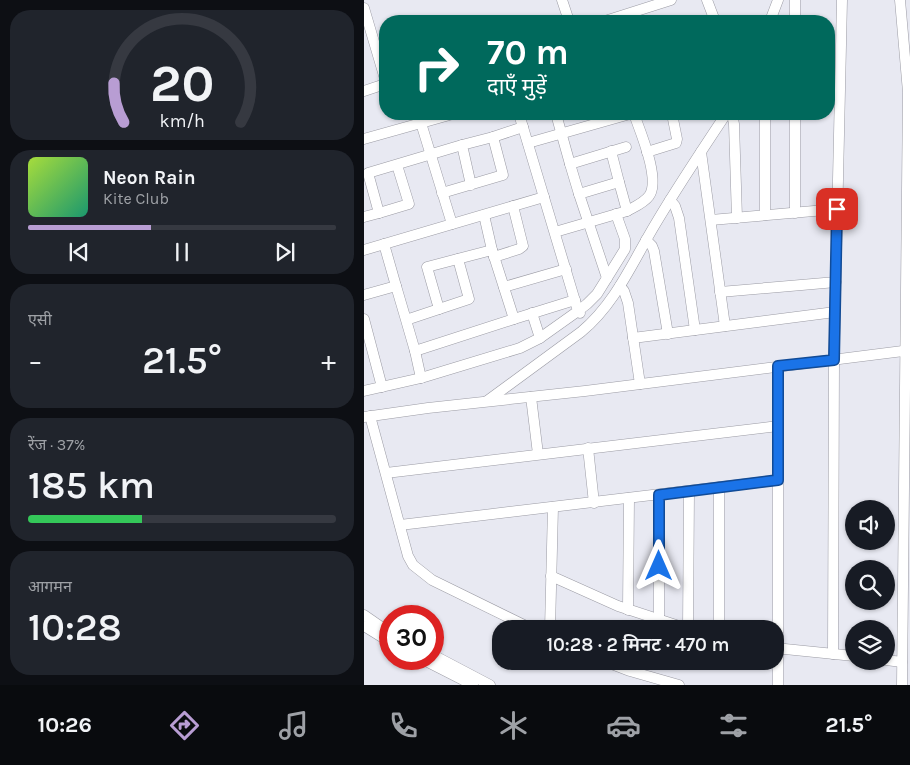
<!DOCTYPE html>
<html lang="hi">
<head>
<meta charset="utf-8">
<style>
	:root { --surface:#171b24; --page:#20242c; --text:#f1f3f6; --muted:#9ea1a6; --line:#363941; --accent:#b89dd3 }
	body { margin:0; font-family:Karla,"Noto Sans Devanagari",sans-serif; background:var(--page); color:var(--text); height:100vh; display:flex; flex-direction:column; font-size:19px; white-space:nowrap }
	* { box-sizing:border-box; margin:0 }
	p { font-size:16px; color:var(--muted) }
	.icon { flex:none; width:28px; height:28px; fill:none; stroke:currentColor; stroke-width:2; stroke-linecap:round; stroke-linejoin:round }
	.map { position:relative; flex:1; overflow:hidden }
	.panel { display:flex; flex-direction:column; gap:10px; padding:10px; background:#0d0f14; width:364px }
	.panel>* { flex:none }
	.guide { position:absolute; left:15px; top:15px; width:456px; height:105px; border-radius:20px; box-shadow:0 1px 4px #0004; background:#00695c; color:#fff; overflow:hidden }
	.fabs { position:absolute; left:481px; top:500px; display:grid; gap:10px }
	.fabs a { display:grid; place-items:center; width:50px; height:50px; border-radius:50%; background:var(--surface); box-shadow:0 1px 4px #0004; font-size:25px }
	.speed { position:absolute; left:15px; top:605px; display:flex; gap:10px; font-size:25px; font-weight:700; text-align:center }
	.speed>* { display:grid; place-content:center; width:65px; height:65px; border-radius:50%; background:var(--surface); box-shadow:0 1px 4px #0004; line-height:1 }
	.speed .limit { border:8px solid #d22; background:#fff; color:#111 }
	.pin { position:absolute; display:grid; place-items:center; width:42px; height:42px; color:#fff; margin:-21px; border-radius:10px; box-shadow:0 2px 8px #0006 }
	.me { position:absolute; width:55px; margin:-28px; rotate:0deg; stroke-linejoin:round; filter:drop-shadow(0 0 4px #0008) }
	.turn { display:flex; align-items:center; gap:18px; height:105px; padding:0 25px; font-size:22px }
	.turn .icon { width:65px; height:65px; stroke-width:2.5 }
	.turn b { display:block; font-size:35px; line-height:42px }
	.big { font-size:38px; font-weight:600; line-height:1.1 }
	.panel .card { flex:1; display:flex; flex-direction:column; justify-content:center; gap:8px; min-width:0; padding:0 18px; border-radius:20px; background:var(--page) }
	.panel .dial { align-items:center; gap:0 }
	.dial svg { height:130px; overflow:visible; fill:none; stroke:var(--line); stroke-width:7; stroke-linecap:round; text-anchor:middle }
	.dial text { fill:var(--text); stroke:none }
	.song { display:flex; align-items:center; gap:15px }
	.cover { width:60px; height:60px; border-radius:8px; background:linear-gradient(135deg,hsl(80 70% 55%),hsl(160 70% 35%)) }
	.played { height:5px; border-radius:2px; background:linear-gradient(90deg,var(--accent) 40%,var(--line) 40%) }
	.keys { display:flex; justify-content:space-around; direction:ltr }
	.heat { display:flex; justify-content:space-between; align-items:center; font-size:28px; direction:ltr }
	.charge { height:8px; border-radius:4px; background:linear-gradient(90deg,#34c759 37%,var(--line) 0) }
	.trip { position:absolute; left:128px; top:620px; width:292px; height:50px; border-radius:20px; background:var(--surface); box-shadow:0 1px 4px #0004; font-weight:600; line-height:50px; text-align:center }
	.menu { display:flex; height:80px; justify-content:space-around; align-items:center; background:#090b0e; color:var(--muted) }
	.menu .icon { width:35px; height:35px }
	.menu .active { color:var(--accent) }
	.menu b { font-size:22px; color:var(--text) }
	main { display:flex; flex:1; min-height:0 }
	.map>svg:first-child { display:block }
</style>
</head>
<body>
<main>
<section class="panel">
<div class="card dial"><svg viewBox="0 0 100 80">
<path d="M14 69A42 42 0 1 1 86 69"/>
<path d="M14 69A42 42 0 0 1 8 45" stroke="#b89dd3"/>
<text x="50" y="56" font-size="32" font-weight="700">20</text>
<text x="50" y="72" font-size="11">km/h</text>
</svg></div>
<div class="card">
<div class="song"><i class="cover"></i><div><b>Neon Rain</b><p>Kite Club</p></div></div>
<div class="played"></div>
<div class="keys"><svg class="icon" aria-label="previous" viewBox="0 0 24 24"><path d="M18 5L8 12l10 7zM5 5v14"/></svg><svg class="icon" aria-label="pause" viewBox="0 0 24 24"><path d="M8 5v14M16 5v14"/></svg><svg class="icon" aria-label="next" viewBox="0 0 24 24"><path d="M6 5l10 7-10 7zM19 5v14"/></svg></div>
</div>
<div class="card"><p>एसी</p>
<div class="heat"><a>−</a><b class="big">21.5°</b><a>+</a></div>
</div>
<div class="card"><p>रेंज · 37%</p><b class="big">185 km</b><div class="charge"></div></div>
<div class="card"><p>आगमन</p><b class="big">10:28</b></div>
</section>
<div class="map">
<svg width="547" height="685" viewBox="0 0 547 685">
	<rect width="100%" height="100%" fill="#e8e9f2"/>
	<g fill="none" stroke-linecap="round" stroke-linejoin="round">
		<defs>
			<g id="minor">
				<path d="M198,0L205,21"/>
				<path d="M343,0L351,21"/>
				<path d="M536,0L544,92L538,685"/>
				<path d="M0,8L21,79"/>
				<path d="M241,21L307,0"/>
				<path d="M406,21L414,0"/>
				<path d="M431,21V0"/>
				<path d="M0,91L21,84"/>
				<path d="M192,114L206,164"/>
				<path d="M368,114L370,124L373,218"/>
				<path d="M401,114V215"/>
				<path d="M57,123L88,224"/>
				<path d="M129,137L159,127"/>
				<path d="M0,139L89,114"/>
				<path d="M164,143L266,114"/>
				<path d="M247,151L255,182"/>
				<path d="M283,152L312,143L313,139L308,114"/>
				<path d="M337,152L361,326"/>
				<path d="M78,193L139,175L129,137L98,145L107,185"/>
				<path d="M215,194L243,278"/>
				<path d="M306,200L311,206L315,218L331,330"/>
				<path d="M263,211C270,207 280,203 285,196C297,180 276,131 270,114"/>
				<path d="M15,213L45,204L33,165"/>
				<path d="M431,213V114"/>
				<path d="M120,215L128,250"/>
				<path d="M0,217L15,213L4,173L98,145"/>
				<path d="M347,220L473,209"/>
				<path d="M191,232L263,211L255,182L215,194L206,164L262,147"/>
				<path d="M282,240L288,246L290,251L304,334"/>
				<path d="M0,250L180,197"/>
				<path d="M130,257L155,249L159,246L149,206"/>
				<path d="M32,286L42,320L75,309L63,267L128,250L150,319L51,351L42,320"/>
				<path d="M256,286L260,291L264,303L276,384"/>
				<path d="M140,287L202,269"/>
				<path d="M356,292L472,282"/>
				<path d="M0,295L32,286L20,244"/>
				<path d="M75,309L105,299L94,259"/>
				<path d="M168,313L176,338"/>
				<path d="M216,313L214,311L223,304L233,294L261,249V239L252,214"/>
				<path d="M0,319L18,387"/>
				<path d="M150,319L211,300"/>
				<path d="M269,338L471,312"/>
				<path d="M51,351L57,378"/>
				<path d="M0,391L57,378L156,348L176,338L214,311L155,114"/>
				<path d="M167,397L174,454"/>
				<path d="M123,401L217,332C252,303 269,261 292,223C314,186 338,150 362,114"/>
				<path d="M6,416L44,556L49,565L68,580L168,629"/>
				<path d="M0,417L64,408L221,391L547,350"/>
				<path d="M224,448L230,503"/>
				<path d="M22,473L414,426"/>
				<path d="M295,495V619"/>
				<path d="M36,525L414,480"/>
				<path d="M187,576L254,606L324,629L325,491"/>
				<path d="M264,610L265,498"/>
				<path d="M0,615L26,633"/>
				<path d="M0,626L26,642"/>
				<path d="M186,629L189,507"/>
				<path d="M355,629V487"/>
				<path d="M411,648L490,656"/>
				<path d="M469,654L470,359L478,0"/>
				<path d="M69,655L126,685"/>
				<path d="M58,659L109,685"/>
				<path d="M522,660L538,662"/>
				<path d="M240,661L266,671L315,685"/>
				<path d="M414,685V367"/>
			</g>
		</defs>
		<use href="#minor" stroke="#9b9ba4" stroke-width="11"/>
		<use href="#minor" stroke="#fff" stroke-width="10"/>
	</g>
	<g fill="none" stroke-linecap="round" stroke-linejoin="round">
		<defs>
			<path id="route" d="M295,566V495L414,480V366L470,360L473,209"/>
		</defs>
		<use href="#route" stroke="#114b97" stroke-width="12"/>
		<use href="#route" stroke="#1a73e8" stroke-width="9"/>
	</g>
</svg>
<div class="fabs">
<a><svg class="icon" aria-label="sound" viewBox="0 0 24 24"><path d="M4 9h4l5-4v14l-5-4H4zM17 9q2 3 0 6"/></svg></a>
<a><svg class="icon" aria-label="search" viewBox="0 0 24 24"><circle cx="10" cy="10" r="6"/><path d="M15 15l6 6"/></svg></a>
<a><svg class="icon" aria-label="layers" viewBox="0 0 24 24"><path d="M12 4l9 5-9 5-9-5zM3 14l9 5 9-5"/></svg></a>
</div>
<div class="speed"><div class="limit">30</div></div>
<div class="pin" style="left:473px;top:209px;background:#d93025"><svg class="icon" aria-label="arrive" viewBox="0 0 24 24"><path d="M6 21V4h12l-3 4 3 4H6"/></svg></div>
<svg class="me" style="left:295px;top:566px" viewBox="-20 -20 40 40"><path d="M0-17L14 15 0 8-14 15z" fill="#1a73e8" stroke="#fff" stroke-width="4"/></svg>
<div class="trip">10:28 · 2 मिनट · 470 m</div>
<div class="guide">
<div class="turn"><svg class="icon" aria-label="right" viewBox="0 0 24 24"><path d="M7 20v-9h11M14 6l5 5-5 5"/></svg><div><b>70 m</b>दाएँ मुड़ें</div></div>
</div>
</div>
</main>
<nav class="menu">
<b>10:26</b>
<svg class="icon active" aria-label="directions" viewBox="0 0 24 24"><path d="M12 3l9 9-9 9-9-9zM9 14v-3h6M13 9l2 2-2 2"/></svg>
<svg class="icon" aria-label="music" viewBox="0 0 24 24"><path d="M9 18V5l10-2v13"/><circle cx="6" cy="18" r="3"/><circle cx="16" cy="16" r="3"/></svg>
<svg class="icon" aria-label="phone" viewBox="0 0 24 24"><path d="M5 4h4l2 5-3 2q2 4 5 5l2-3 5 2v4C11 20 4 13 5 4z"/></svg>
<svg class="icon" aria-label="climate" viewBox="0 0 24 24"><path d="M12 3v18M4 7l16 10M4 17L20 7"/></svg>
<svg class="icon" aria-label="car" viewBox="0 0 24 24"><path d="M5 17H2v-5l4-1 3-4h7l3 4 3 1v5h-3M9 17h6M6 11h13"/><circle cx="7" cy="17" r="2"/><circle cx="17" cy="17" r="2"/></svg>
<svg class="icon" aria-label="filters" viewBox="0 0 24 24"><path d="M4 7h16M4 17h16"/><circle cx="9" cy="7" r="2"/><circle cx="15" cy="17" r="2"/></svg>
<b>21.5°</b>
</nav>
</body>
</html>
